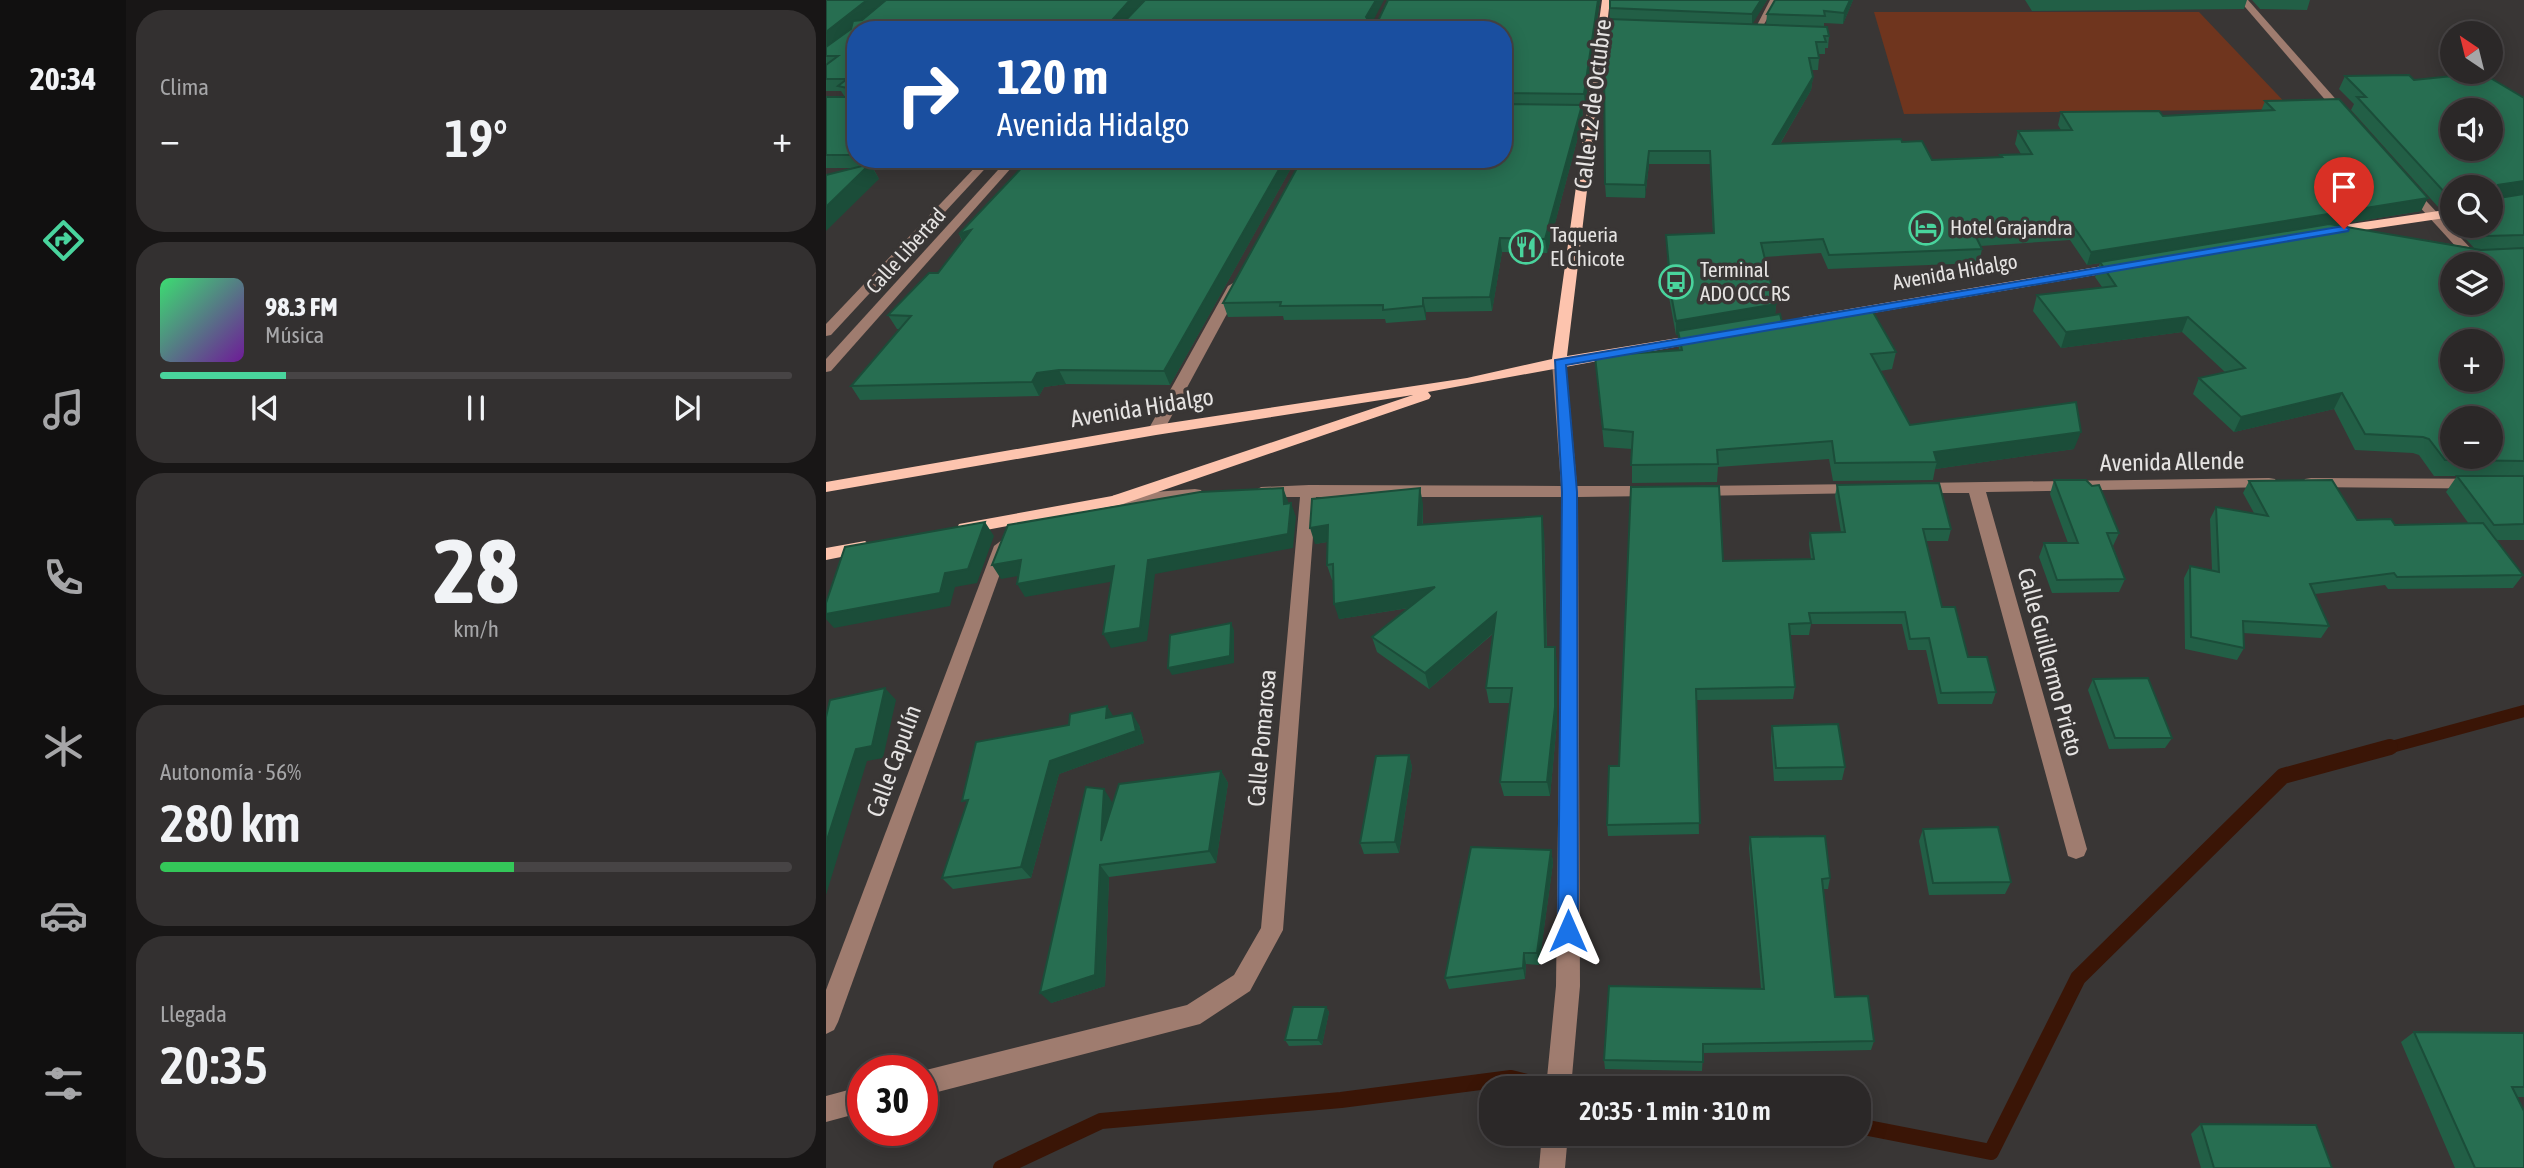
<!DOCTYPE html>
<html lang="es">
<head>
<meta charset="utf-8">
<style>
	:root { --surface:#2b2828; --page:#333030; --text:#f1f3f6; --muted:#a6a6a8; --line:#474445; --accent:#49d49d }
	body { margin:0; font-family:"Asap Condensed",sans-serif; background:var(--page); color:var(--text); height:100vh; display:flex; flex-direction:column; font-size:26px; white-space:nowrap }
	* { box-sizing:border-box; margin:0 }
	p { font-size:23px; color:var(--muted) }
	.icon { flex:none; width:38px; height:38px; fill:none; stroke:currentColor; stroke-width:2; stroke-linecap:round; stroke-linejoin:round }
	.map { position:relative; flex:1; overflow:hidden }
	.sheet { display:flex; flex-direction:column; gap:10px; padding:10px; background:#181616; width:700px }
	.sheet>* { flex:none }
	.guide { position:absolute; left:21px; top:21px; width:665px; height:147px; border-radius:28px; box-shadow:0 4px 18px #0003,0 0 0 2px var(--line); background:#1a4fa0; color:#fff; overflow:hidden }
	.needle { width:46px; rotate:325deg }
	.controls { position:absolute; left:1614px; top:21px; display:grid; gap:14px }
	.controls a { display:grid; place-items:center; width:63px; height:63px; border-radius:50%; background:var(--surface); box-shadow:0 4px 18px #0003,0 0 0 2px var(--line); font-size:35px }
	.speed { position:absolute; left:21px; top:1055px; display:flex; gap:14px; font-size:35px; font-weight:700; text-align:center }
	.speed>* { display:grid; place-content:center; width:91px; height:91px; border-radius:50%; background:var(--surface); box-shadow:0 4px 18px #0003,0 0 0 2px var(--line); line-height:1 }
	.speed .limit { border:10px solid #d22; background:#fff; color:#111 }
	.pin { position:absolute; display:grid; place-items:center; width:60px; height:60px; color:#fff; margin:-72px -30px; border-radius:50% 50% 50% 0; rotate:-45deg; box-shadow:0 0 7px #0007 }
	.pin .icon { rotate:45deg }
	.me { position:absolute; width:77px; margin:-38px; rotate:0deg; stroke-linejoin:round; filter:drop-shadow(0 0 5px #0008) }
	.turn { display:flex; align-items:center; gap:24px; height:147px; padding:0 35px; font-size:32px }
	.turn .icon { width:91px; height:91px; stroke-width:2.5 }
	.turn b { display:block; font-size:49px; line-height:60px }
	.big { font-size:52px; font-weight:600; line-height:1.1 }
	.sheet .card { flex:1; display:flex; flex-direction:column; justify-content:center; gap:10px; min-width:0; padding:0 24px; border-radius:28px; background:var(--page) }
	.sheet .dial { align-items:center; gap:0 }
	.dial b { font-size:91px; line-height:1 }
	.song { display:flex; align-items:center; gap:21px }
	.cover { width:84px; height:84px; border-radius:10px; background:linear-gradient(135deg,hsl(140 70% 55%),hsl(280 70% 35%)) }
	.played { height:7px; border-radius:4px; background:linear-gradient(90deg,var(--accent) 20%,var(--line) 20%) }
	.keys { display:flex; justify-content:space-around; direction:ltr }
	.heat { display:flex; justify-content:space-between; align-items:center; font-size:38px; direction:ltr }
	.charge { height:10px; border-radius:5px; background:linear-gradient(90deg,#34c759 56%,var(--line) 0) }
	.trip { position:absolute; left:653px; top:1076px; width:392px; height:70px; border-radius:28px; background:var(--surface); box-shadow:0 4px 18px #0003,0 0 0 2px var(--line); font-weight:600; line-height:70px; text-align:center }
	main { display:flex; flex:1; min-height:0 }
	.menu { display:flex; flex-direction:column; width:126px; justify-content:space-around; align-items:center; background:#111010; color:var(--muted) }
	.menu .icon { width:49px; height:49px }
	.menu .current { color:var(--accent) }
	.menu b { font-size:32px; color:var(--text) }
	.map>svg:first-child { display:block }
</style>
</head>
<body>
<main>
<nav class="menu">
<b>20:34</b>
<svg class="icon current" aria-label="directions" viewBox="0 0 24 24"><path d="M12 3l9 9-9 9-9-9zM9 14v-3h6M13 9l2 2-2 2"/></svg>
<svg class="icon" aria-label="music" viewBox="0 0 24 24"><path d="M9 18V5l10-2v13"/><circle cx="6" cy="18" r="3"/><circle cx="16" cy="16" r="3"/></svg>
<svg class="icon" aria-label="phone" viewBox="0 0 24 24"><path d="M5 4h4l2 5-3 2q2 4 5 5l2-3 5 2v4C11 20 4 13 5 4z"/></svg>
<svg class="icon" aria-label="climate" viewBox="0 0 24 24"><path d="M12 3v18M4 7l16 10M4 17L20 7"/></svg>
<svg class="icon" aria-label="car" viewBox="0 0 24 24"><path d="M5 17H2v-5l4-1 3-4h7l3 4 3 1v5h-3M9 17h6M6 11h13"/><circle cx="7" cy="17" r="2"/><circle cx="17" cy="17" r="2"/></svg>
<svg class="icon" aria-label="filters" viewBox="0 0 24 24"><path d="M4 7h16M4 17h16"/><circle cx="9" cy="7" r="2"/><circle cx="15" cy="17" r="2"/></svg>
</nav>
<section class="sheet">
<div class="card"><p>Clima</p>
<div class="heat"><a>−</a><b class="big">19°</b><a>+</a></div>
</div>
<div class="card">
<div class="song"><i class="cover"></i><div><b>98.3 FM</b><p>Música</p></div></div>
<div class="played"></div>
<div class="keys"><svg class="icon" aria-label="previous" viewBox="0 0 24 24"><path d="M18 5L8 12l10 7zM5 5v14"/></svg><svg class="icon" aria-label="pause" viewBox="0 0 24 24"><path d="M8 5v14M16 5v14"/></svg><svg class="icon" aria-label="next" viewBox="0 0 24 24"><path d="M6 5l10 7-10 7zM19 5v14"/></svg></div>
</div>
<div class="card dial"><b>28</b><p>km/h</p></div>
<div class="card"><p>Autonomía · 56%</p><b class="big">280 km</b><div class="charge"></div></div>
<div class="card"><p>Llegada</p><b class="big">20:35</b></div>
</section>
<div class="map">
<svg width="1698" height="1168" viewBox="0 0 1698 1168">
	<rect width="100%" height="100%" fill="#393635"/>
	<path fill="#6f351e" d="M1048,12H1373L1465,109L1078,114Z"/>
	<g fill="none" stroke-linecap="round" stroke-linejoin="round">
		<path stroke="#3a1506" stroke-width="12" d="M1558,749L1698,711"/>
		<g stroke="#3a1506" stroke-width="16">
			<path d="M1032,1126L1165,1152L1252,978L1457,776L1564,747"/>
			<path d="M175,1168L275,1121L515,1100L685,1078L725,1088"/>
		</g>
		<g fill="#9f7c6f" fill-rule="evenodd">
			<path d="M944,0H952L933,33H927Z"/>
			<path d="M1413,0H1422L1522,113V117H1514Z"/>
			<path d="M157,159H168L5,335L0,336V324Z"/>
			<path d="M182,159H193L5,371L0,372V359Z"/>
			<path d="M1579,187H1587L1651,255V261H1643L1579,191Z"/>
			<path d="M409,282L416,286L338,430L335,433H325L322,430L402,286Z"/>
			<path d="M733,358L740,362L751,486H827L835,491L827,496L752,497L754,986L745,1088H720L730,986L736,497H490L457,930L424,991L374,1024L96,1096V1071L361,1005L408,975L435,928L474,497H435L427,492L435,487L483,485L735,486L726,362Z"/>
			<path d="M1443,478L1449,479L1451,483L1449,487L1160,492L1261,849L1258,856L1250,859L1242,856L1143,493H1093L1085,488L1093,483Z"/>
			<path d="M1485,478L1698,479V489L1479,487L1477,483L1479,479Z"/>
			<path d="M1034,484L1040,485L1042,489L1040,493L869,496L861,491L869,486Z"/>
			<path d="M369,489L375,490L377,494L375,498L288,507L280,501L288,495Z"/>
			<path d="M176,540L184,546L12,1022L8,1030L0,1034V990L168,546Z"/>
			<path d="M37,1086V1112L0,1122V1096Z"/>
			<path d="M716,1134H742L739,1168H713Z"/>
		</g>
		<g fill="#fdc4ae" fill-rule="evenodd">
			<path d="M776,0H784L741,356L876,334L883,338L881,341L602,392L605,396L603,399L294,505L139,534L131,528L133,524L286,496L587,395L330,435L0,492V482L330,425L641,378L726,359Z"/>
			<path d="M1626,209V217L1504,235L1498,231L1504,227Z"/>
			<path d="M1294,263L1300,267L1299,270L976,325L969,321L976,317Z"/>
			<path d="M39,541L47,547L45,551L0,560V548Z"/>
		</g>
	</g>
	<g fill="#225f46">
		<path d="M0,0L301,19L547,21H552L562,0H774L759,106H756L757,118L721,253L676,252L666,311L600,312V320L560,323L559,319L458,320L457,316L402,317L397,303L677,159V30H30V159H93L83,169L47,168L53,179L29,168H0V97H19L15,91H0Z"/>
		<path d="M784,0H941L926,24L940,25L941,14L1027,0L1017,24L998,23V27L1003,36L1002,48H999V54H993V58L992,70H985L987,77L985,90L954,144L1076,142L1106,160L1174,157V155L1195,154L1189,144L1192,131L1235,130L1232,125L1235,112L1337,116L1435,111L1439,101L1595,211L1509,225L1648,248L1628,226H1664V187H1626V207L1613,208L1525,110L1528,104L1513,89L1519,76L1588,80L1698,98V540H1670L1697,575L1687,588L1562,589L1559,585L1489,594L1503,626L1495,638L1417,633L1418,648L1411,660L1359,649L1358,578L1364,566L1386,570L1384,519L1390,507L1428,513L1417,493L1423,481L1531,520L1569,525L1643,524L1620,492L1631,476H1644H1608L1593,455L1587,453L1529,450L1508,409L1408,432L1367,394L1373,378L1399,372L1356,332L1235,348L1207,311L1211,295L1276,287L1269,277L1274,263L1261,265L1244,240L1154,246L1156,249L1153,263L1002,269L995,253L938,257L950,304L949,315L956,322L1070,352L1066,369L1054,371L1084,425L1248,449L1109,469L1107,480L1007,481L1003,459L892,467L891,482L806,483V449L778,447L769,356L853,350L852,334L850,335L840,281V267H842L840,235L887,233L884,164H823L819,198L780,197L779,184Z"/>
		<path d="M1199,0H1421L1418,9L1206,11Z"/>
		<path d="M1426,0H1484L1481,10L1434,9Z"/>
		<path d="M204,159H470L344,385L240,384L218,387L213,396L34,400L25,386L74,329H71L62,315L112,273L136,241L133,234Z"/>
		<path d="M1228,480L1293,533L1287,546L1299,579L1293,592L1226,593L1213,557L1218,543H1242L1224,494Z"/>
		<path d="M1011,485L1125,529L1122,541H1100L1116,607L1142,657L1170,692L1166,704H1112L1100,650H1082L1076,624H985L983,635H964L969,687L967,699L870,700L873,834L782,836L781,825L793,766L897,561L985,559L983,544L984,533L1015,532L1009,496Z"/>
		<path d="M597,504V525L718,532L721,647L731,662V722L724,796H678L674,782L684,703H663L660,688L668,633L603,689L551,652L546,637L583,608L513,619L507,580H506L501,565V542L489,544Z"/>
		<path d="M1267,679L1346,738L1339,748L1283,749L1262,690Z"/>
		<path d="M281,706L287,717L313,725L318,743L233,774L205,878L127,889L116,878L243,725Z"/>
		<path d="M946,726L1019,767L1016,780L948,781L945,739Z"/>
		<path d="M583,755L586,767L573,853L538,854L534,843Z"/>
		<path d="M395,771L402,783L390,863L283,877L279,986L225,1003L286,802V806Z"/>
		<path d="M1097,829L1185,882L1179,894L1103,895L1093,841Z"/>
		<path d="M924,837L1004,878L1002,889H997L1009,997L1048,1041L1045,1050L877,1053L876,1071L779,1069L778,1060L935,989L923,848Z"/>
		<path d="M725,850L727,863L713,965L700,964L699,979L623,989L619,978Z"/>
		<path d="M500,1007L503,1012L496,1045L463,1046L459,1040Z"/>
		<path d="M1588,1032L1698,1033V1097H1691L1698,1168H1629L1575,1042Z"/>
		<path d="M1375,1124L1506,1168H1375L1365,1134Z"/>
	</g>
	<g fill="#1b4d39">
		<path d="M41,0H61L0,49V32Z"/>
		<path d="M304,0H318L292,30L287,19Z"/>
		<path d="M550,0H558L543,29L540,17Z"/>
		<path d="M772,0H774L759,106L758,94Z"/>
		<path d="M935,0H941L926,25V14Z"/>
		<path d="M1024,0H1027L1017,24L1018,13Z"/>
		<path d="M987,77L985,90L946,157L947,144Z"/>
		<path d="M756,105L757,118L721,253L719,239Z"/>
		<path d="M823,151V164L819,198V185Z"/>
		<path d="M78,159H93L83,169Z"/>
		<path d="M459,159H470L344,385L338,371Z"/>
		<path d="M44,164L53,179L0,231V207Z"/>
		<path d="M1698,181V194L1664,199L1672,185Z"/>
		<path d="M1602,198L1595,211L1261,265L1265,252Z"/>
		<path d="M145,230L140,247L133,234Z"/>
		<path d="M674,238L676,252L666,311L664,297Z"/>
		<path d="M597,298L600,312V320L597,306Z"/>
		<path d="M950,304L949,318L852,331V334L850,335V321Z"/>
		<path d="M1362,317L1356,332L1235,348L1240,332Z"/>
		<path d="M233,370L240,384L218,387L213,396L206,382L211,373Z"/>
		<path d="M1516,393L1508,409L1408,432L1415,417Z"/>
		<path d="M1255,432L1248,449L1109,469L1111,462L1108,452Z"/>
		<path d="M457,488L462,501V517L458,504Z"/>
		<path d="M594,488L597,504L596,541L592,525Z"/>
		<path d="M465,503L470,517L467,548L329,574L321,641L285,648L277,634L322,560Z"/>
		<path d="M716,516L718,532L721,662L719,647Z"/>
		<path d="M159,522L168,536L151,583L129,587L124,606L8,628L0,619V614L119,573Z"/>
		<path d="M502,525L507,541L489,544L484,528Z"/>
		<path d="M195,560L204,574L175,579L166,565Z"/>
		<path d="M288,566L295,580L199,597L191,584Z"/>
		<path d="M609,587L613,603L513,619L508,604Z"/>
		<path d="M670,613L673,628L603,689L599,673Z"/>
		<path d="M405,623L408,630V663L346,675L342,668Z"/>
		<path d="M729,647L731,662V722L724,796L721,782Z"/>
		<path d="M59,688L70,700L57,758L41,761L0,895V843L30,749Z"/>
		<path d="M281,706L289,719L280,718Z"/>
		<path d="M306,713L313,725L318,743L233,774L205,878L195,867L224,761Z"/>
		<path d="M583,755L586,767L573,853L569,842Z"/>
		<path d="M395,771L402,783L390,863L383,851Z"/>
		<path d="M278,789L286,802L284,853L275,841Z"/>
		<path d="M725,850L727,863L713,965L711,953Z"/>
		<path d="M274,865L283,877L279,986L225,1003L214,993Z"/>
		<path d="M698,953L700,964L699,979L697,968Z"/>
		<path d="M500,1007L503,1012L496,1045L492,1040Z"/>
	</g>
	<g fill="#276e51" stroke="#1b4d39" stroke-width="2" fill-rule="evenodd">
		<path d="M0,0H41L0,32Z"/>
		<path d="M60,0H304L287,19L299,21L319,0H550L540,17L543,21H552L562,0H772L758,94L677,93V30H30V155H0V97H23L26,89L12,86L21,79H0V65L12,56H0V47L25,29L27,21L36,20Z"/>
		<path d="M784,0H935L926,14L784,8Z"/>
		<path d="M949,0H1024L1018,13L998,11L999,16L941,14Z"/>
		<path d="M782,19L1001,27L1003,36H998L1000,42H990L993,58H983L987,77L947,144L1075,139L1076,142L1096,141L1106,160L1176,157L1174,155L1206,154L1192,131L1246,130L1235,112L1333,111L1337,116L1448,110L1439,101L1513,99L1602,198L1265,252L1248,227L1148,233L1156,249L1003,255L997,239L935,243L950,304L850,321L840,267H843L840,235L888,233L884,151H823L819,185L779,184L778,58Z"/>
		<path d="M1656,73L1698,98V181L1672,185L1670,195L1673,198L1698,194V235L1660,236L1650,226H1664V187H1626V193L1620,194L1531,97H1540L1519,76L1583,75L1588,80ZM1626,110H1664V149H1626Z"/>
		<path d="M677,104L756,105L719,239L674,238L664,297L597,298V306L557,310V305L454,306L455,302L397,303L476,159H677Z"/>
		<path d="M204,159H459L338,371L233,370L211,373L206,382L25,386L85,316L62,315L103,273H112L145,230L133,234Z"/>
		<path d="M44,164L0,207V175Z"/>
		<path d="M1503,224L1655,250L1698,248V461L1619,460L1603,439L1597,437L1539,434L1516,393L1415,417L1373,378L1419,368L1362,317L1240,332L1211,295L1290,286L1274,262ZM1626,264H1664V303H1626ZM1626,341H1664V380H1626ZM1626,418H1664V457H1626Z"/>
		<path d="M1047,312L1070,352L1045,354L1084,425L1250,402L1255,432L1108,452L1111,462L1009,463L1006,441L891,450L892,464L805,465L807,432L777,429L769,356L856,350L852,331L954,314L956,322Z"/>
		<path d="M1631,476H1698V524L1668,525Z"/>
		<path d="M1228,480H1260L1266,486L1273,485L1293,533H1281L1299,579L1231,580L1218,543H1252Z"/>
		<path d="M1506,480L1531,520L1565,519L1569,525L1657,523L1697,575L1571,577L1568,573L1484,584L1503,626L1417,621L1418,648L1365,637L1364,566L1393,572L1390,507L1442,516L1423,481Z"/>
		<path d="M1113,483L1125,529H1097L1116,607H1129L1142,657H1161L1170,692L1115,693L1103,638L1084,639L1079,612L983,613L985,623L963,624L969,687L870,689L874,823L781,825L783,766H793L805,487L893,486L897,561L988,559L984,533L1019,532L1011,485Z"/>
		<path d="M457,488L458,504L465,503L462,534L322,560L314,628L277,634L288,566L191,584L195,560L166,565L182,525L374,492Z"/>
		<path d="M594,488L592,525L716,516L719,647H729V707L721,782H674L686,688H660L670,613L599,673L546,637L609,587L508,604L507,564L501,565L502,525L484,528L486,499Z"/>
		<path d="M159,522L142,569L119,573L114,593L0,614V603L19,547Z"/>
		<path d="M405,623L404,656L342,668L344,635Z"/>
		<path d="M1322,678L1346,738H1289L1267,679Z"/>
		<path d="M59,688L46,746L30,749L0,843V717L4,700Z"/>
		<path d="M281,706L280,718L306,713L310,731L224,761L195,867L116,878L142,800L136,801L150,742L243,725L244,714Z"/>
		<path d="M1012,724L1019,767L950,768L946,726Z"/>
		<path d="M583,755L569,842L534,843L550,756Z"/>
		<path d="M395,771L383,851L274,865L269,975L214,993L260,787L278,789L275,841L293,784Z"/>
		<path d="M1172,827L1185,882L1107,883L1097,829Z"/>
		<path d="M999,836L1004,878L996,879L1009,997L1042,996L1048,1041L877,1044V1062L778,1060L783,986L938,989L924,837Z"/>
		<path d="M645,847L725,850L711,953H698L697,968L619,978Z"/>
		<path d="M467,1007H500L492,1040H459Z"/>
		<path d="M1588,1032L1698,1033V1087H1686L1698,1111V1168H1649Z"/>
		<path d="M1375,1124L1490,1125L1506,1168H1388Z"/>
	</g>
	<path fill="#1a73e8" stroke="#114b97" stroke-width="2" d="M1518,226L1523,229L1522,231L740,365L751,492L752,931L749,938L742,941L735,938L732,931L736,492L729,360Z"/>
	<defs>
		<symbol id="hotel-ring" viewBox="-11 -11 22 22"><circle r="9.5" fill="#393635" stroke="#49d49d" stroke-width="1.5"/><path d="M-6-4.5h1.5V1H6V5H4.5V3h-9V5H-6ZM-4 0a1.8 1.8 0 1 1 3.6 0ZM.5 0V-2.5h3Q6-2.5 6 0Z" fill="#49d49d"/></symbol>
		<symbol id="restaurant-ring" viewBox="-11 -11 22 22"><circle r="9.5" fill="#393635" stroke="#49d49d" stroke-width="1.5"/><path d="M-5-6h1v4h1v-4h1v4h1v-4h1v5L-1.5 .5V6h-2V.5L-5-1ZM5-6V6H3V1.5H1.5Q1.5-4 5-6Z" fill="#49d49d"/></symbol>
		<symbol id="bus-ring" viewBox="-11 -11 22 22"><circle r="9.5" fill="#393635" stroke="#49d49d" stroke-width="1.5"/><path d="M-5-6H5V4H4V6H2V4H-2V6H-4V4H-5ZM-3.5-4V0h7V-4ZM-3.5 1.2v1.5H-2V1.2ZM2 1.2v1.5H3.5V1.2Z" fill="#49d49d"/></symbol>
	</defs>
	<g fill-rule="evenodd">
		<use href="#hotel-ring" x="1081" y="209" width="38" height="38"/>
		<use href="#restaurant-ring" x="681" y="228" width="38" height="38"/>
		<use href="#bus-ring" x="831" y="263" width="38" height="38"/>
	</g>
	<g text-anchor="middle" stroke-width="7" stroke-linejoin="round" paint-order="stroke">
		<g font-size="21" fill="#e5e3e2" stroke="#393635" text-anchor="start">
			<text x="1124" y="235">Hotel Grajandra</text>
			<text x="724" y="242">Taqueria<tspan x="724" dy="24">El Chicote</tspan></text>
			<text x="874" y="277">Terminal<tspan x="874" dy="24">ADO OCC RS</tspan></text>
		</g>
		<g font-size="21" fill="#e5e3e2" stroke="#393635">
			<text transform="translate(80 251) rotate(-48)" y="7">Calle Libertad</text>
			<text transform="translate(1129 272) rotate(-10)" y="7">Avenida Hidalgo</text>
		</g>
		<g font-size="24" fill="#e5e3e2" stroke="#393635">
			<text transform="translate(767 104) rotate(-83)" y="8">Calle 12 de Octubre</text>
			<text transform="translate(316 408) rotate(-9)" y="8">Avenida Hidalgo</text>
			<text transform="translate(1346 462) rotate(-1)" y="8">Avenida Allende</text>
			<text transform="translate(1224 662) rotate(75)" y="8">Calle Guillermo Prieto</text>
			<text transform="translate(436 738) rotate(-85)" y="8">Calle Pomarosa</text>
			<text transform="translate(68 761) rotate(-70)" y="8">Calle Capulín</text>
		</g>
	</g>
</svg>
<div class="controls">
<a><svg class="needle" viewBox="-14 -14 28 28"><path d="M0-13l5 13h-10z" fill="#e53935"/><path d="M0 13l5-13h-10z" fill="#a6a6a8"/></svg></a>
<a><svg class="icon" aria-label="sound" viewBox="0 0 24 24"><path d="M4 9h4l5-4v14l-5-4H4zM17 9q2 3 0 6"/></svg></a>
<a><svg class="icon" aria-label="search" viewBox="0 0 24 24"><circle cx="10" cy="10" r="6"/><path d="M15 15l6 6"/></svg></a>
<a><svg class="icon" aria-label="layers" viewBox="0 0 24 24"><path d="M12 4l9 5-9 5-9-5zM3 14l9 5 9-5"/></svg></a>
<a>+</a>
<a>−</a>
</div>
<div class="speed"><div class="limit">30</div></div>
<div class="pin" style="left:1518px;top:229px;background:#d93025"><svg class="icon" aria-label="arrive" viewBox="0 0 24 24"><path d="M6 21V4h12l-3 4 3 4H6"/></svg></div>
<svg class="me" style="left:742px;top:931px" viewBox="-20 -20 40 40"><path d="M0-17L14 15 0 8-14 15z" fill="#1a73e8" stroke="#fff" stroke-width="4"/></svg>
<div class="trip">20:35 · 1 min · 310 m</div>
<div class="guide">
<div class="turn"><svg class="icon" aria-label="right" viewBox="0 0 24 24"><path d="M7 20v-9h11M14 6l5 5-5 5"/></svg><div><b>120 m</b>Avenida Hidalgo</div></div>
</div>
</div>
</main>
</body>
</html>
